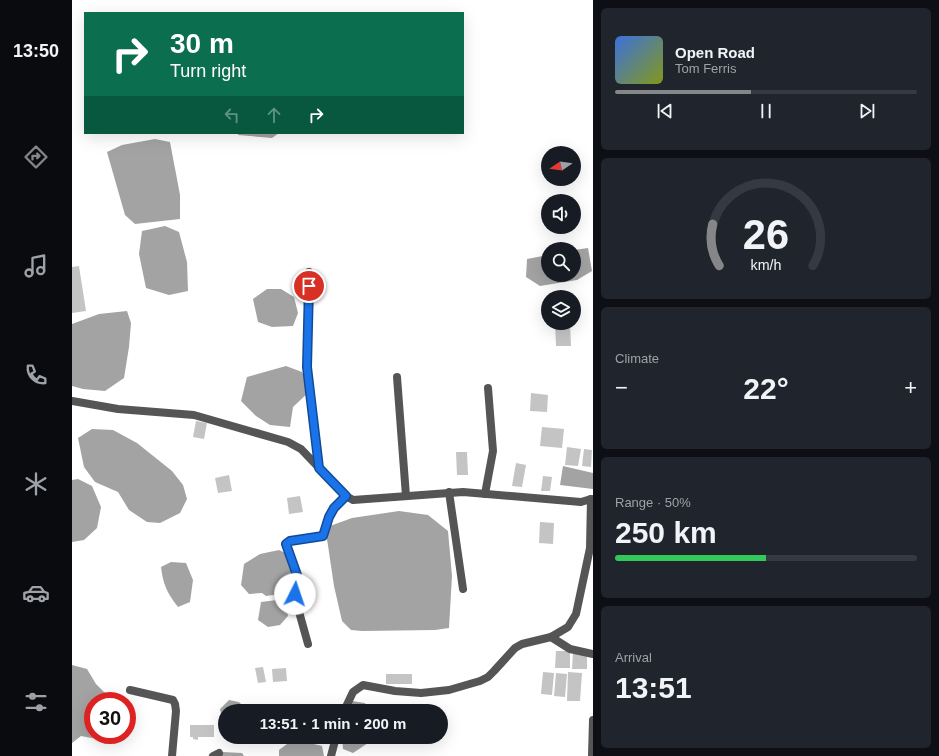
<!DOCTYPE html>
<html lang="en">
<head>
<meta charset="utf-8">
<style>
	:root { --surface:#171b24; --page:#20242c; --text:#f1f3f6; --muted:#9ea1a6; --line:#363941; --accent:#858687 }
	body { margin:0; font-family:Arial,sans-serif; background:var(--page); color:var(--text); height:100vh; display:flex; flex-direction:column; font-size:15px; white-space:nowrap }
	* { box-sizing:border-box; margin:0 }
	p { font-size:13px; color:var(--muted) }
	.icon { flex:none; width:22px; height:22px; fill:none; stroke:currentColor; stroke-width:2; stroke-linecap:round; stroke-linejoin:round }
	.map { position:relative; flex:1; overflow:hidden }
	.details { display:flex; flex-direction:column; gap:8px; padding:8px; background:#0d0f14; width:346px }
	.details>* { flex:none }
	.banner { position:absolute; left:12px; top:12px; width:380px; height:122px; border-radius:0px; box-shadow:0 4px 16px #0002; background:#0b6e4f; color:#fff; overflow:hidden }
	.needle { width:26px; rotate:257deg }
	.controls { position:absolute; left:469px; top:146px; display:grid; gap:8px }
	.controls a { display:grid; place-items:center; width:40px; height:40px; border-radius:50%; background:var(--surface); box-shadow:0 4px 16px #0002; font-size:20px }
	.speed { position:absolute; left:12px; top:692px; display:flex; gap:8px; font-size:20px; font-weight:700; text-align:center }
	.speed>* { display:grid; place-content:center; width:52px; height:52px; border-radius:50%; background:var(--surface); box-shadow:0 4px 16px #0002; line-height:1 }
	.speed .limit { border:6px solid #d22; background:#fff; color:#111 }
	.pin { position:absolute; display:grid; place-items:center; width:34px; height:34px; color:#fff; margin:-17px; border:2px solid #fff; border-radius:50%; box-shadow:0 1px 4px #0007 }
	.me { position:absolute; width:44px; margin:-22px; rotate:4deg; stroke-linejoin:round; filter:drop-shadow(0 0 3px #0008) }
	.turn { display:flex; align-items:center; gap:14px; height:84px; padding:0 20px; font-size:18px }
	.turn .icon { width:52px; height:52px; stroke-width:2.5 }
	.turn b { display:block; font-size:28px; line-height:34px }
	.lanes { display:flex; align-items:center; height:38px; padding:0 20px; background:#0003; justify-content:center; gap:20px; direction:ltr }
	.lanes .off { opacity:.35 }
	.big { font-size:30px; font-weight:700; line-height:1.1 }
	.details .tile { flex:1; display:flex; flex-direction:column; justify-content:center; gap:6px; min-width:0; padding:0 14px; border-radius:6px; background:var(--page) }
	.details .dial { align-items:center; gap:0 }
	.dial svg { height:104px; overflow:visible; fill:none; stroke:var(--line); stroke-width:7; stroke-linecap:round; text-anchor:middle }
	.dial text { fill:var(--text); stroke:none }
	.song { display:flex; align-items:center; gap:12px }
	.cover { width:48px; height:48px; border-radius:6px; background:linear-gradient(135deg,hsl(220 70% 55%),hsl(70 70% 35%)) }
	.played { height:4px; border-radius:2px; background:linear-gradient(90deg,var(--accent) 45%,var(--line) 45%) }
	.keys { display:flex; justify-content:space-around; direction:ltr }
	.heat { display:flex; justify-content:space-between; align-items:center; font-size:22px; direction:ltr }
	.charge { height:6px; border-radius:3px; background:linear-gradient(90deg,#34c759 50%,var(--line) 0) }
	.trip { position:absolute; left:146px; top:704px; width:230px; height:40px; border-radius:20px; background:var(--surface); box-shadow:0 4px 16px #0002; font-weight:700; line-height:40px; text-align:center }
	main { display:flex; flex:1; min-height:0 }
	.menu { display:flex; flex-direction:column; width:72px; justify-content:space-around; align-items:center; background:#090b0e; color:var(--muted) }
	.menu .icon { width:28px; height:28px }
	.menu .on { color:var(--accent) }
	.menu b { font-size:18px; color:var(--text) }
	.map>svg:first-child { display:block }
</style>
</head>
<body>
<main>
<nav class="menu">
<b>13:50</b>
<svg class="icon on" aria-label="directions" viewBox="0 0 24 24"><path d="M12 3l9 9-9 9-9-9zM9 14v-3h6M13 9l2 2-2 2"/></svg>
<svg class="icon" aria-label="music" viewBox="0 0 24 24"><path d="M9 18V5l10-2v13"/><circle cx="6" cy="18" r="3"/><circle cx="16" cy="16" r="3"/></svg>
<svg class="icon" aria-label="phone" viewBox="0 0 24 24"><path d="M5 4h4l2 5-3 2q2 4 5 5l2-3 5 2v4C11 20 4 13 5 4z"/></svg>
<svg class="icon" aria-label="climate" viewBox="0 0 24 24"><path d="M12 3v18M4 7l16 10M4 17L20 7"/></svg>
<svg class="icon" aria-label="car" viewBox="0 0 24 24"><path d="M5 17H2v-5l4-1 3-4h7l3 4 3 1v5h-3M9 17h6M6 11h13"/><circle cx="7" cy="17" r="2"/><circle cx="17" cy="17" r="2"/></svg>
<svg class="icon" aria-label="filters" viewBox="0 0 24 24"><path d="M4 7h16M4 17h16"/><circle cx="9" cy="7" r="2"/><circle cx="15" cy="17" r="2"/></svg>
</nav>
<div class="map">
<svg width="521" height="756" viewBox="0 0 521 756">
	<rect width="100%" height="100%" fill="#fff"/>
	<g fill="#a3a3a3">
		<path d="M166,133H207L200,138L166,135Z"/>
		<path d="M83,139L98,142L108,195V219L63,224L53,215L35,152L50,145Z"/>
		<path d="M93,226L107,232L115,262L116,291L97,295L74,288L67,254L70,231Z"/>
		<path d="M516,248L520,271L505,280L468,286L454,277L455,259L476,255V275H502V250Z"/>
		<path d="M195,289H209L222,297L226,313L221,326L200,327L186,322L181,299Z"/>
		<path d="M55,311L59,323L57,347L52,378L33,391L11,389L0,386V324L27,314Z"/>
		<path d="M214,366L230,372L238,391L221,407L218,427L198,425L184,416L169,401L175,377Z"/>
		<path d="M20,429L41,430L65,443L100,471L111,485L115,499L108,513L88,523L75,522L57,510L46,492L23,482L12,467L6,438Z"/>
		<path d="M491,466L521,473V489L488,485Z"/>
		<path d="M6,479L20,486L29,507L25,528L12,540L0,542V480Z"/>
		<path d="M327,511L356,515L376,531L380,576L377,628L363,630L290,631L279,630L270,621L262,586L254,532L258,526L280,518Z"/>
		<path d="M207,550L218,555L225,576L215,593L194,596L190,593L177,594L169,585L172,564L188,554Z"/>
		<path d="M99,562L114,563L121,580L118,602L106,607C95,593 91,584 89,567Z"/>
		<path d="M213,599L216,616L208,625L196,627L186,620L189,602Z"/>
		<path d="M0,665L15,669L24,684L41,701H21V735H48L44,739L30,740L9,736L0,743Z"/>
		<path d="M157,700L167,702L176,711H153V731L148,709Z"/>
		<path d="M280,701L293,703L297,711H277Z"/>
		<path d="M270,737H298L296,743L281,753L271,749Z"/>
		<path d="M234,742L250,746L252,756H207V750L215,744Z"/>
		<path d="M151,752L170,753L172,756H146Z"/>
	</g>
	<g fill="#c4c4c4">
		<path d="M7,266L14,311L0,313V267Z"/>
		<path d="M498,323L499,346H484L483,324Z"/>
		<path d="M459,393L476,395L475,412L458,411Z"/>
		<path d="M124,421L135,423L132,439L121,437Z"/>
		<path d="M470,427L492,429L490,448L468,446Z"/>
		<path d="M495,447L509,449L506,466L493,465Z"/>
		<path d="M512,449L520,450L519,467L510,466Z"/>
		<path d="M384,452H395L396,475H385Z"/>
		<path d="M444,463L454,465L450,487L440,486Z"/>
		<path d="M157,475L160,491L146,493L143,478Z"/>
		<path d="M471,476L480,477L478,491H469Z"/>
		<path d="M228,496L231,512L217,514L215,498Z"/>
		<path d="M468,522L482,523L481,544L467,543Z"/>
		<path d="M484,651H498V668H483Z"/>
		<path d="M501,653L515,654V669H500Z"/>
		<path d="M191,667L194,682L186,683L183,668Z"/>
		<path d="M214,668L215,681L201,682L200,669Z"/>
		<path d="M471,672L482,673L480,695L469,694Z"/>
		<path d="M496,672L510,673L508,701H495Z"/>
		<path d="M484,673L495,674L493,697L482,696Z"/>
		<rect x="314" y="674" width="26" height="10"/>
		<path d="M327,708L336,709V711H326Z"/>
		<path d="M118,725H142V737H126V740L121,739V737H118Z"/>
	</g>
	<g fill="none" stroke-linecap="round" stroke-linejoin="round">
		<g stroke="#555" stroke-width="8">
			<path d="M237,272L235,367L247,467"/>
			<path d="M325,377L334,496"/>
			<path d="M0,401L46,409L122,415L216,442L229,449L274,496L281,500L391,492L509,502L519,499L521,501"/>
			<path d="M377,492L391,589"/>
			<path d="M413,494L421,451L416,388"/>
			<path d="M479,637L498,649L521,654"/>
			<path d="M236,644L224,601L225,575L214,544L218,541L251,536L257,517L262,508L274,496"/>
			<path d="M58,690L101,700L103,704L104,711L100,756"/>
			<path d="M272,711L281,692L291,685L323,691L349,693L377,690L408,681L416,677L422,671L443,648L450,644L479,637L496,627L504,614L518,548L519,499"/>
			<path d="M141,756L147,753"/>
			<path d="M259,756L264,737"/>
			<path d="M520,756L521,720"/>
		</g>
	</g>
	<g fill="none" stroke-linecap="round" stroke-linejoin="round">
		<defs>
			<path id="route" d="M223,594L225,575L214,544L218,541L251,536L257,517L262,508L274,496L247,468L235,367L237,286"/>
		</defs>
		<use href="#route" stroke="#114b97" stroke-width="10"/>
		<use href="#route" stroke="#1a73e8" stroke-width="7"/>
	</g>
</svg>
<div class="controls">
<a><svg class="needle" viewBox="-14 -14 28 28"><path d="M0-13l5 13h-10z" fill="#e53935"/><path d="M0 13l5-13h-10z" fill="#9ea1a6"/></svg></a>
<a><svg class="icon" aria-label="sound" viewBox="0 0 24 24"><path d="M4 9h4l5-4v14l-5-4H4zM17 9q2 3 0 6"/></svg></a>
<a><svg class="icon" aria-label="search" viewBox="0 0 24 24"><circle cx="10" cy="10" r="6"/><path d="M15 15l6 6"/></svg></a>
<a><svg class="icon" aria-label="layers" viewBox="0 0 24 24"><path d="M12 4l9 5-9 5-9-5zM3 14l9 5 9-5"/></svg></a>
</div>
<div class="speed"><div class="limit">30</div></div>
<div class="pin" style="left:237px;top:286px;background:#d93025"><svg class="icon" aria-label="arrive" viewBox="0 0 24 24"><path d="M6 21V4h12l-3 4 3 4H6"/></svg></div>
<svg class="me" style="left:223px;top:594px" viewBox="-20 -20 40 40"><circle r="19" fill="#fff"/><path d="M0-13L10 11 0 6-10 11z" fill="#1a73e8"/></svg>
<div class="trip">13:51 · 1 min · 200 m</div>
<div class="banner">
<div class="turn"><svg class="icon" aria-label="right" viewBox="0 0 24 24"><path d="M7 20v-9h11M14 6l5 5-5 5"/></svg><div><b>30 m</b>Turn right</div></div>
<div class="lanes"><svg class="icon off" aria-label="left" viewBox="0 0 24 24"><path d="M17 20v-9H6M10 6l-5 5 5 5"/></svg><svg class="icon off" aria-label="ahead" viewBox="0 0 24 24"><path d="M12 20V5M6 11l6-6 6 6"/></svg><svg class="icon" aria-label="right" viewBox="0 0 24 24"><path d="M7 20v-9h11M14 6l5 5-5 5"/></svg></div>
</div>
</div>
<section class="details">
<div class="tile">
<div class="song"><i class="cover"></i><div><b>Open Road</b><p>Tom Ferris</p></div></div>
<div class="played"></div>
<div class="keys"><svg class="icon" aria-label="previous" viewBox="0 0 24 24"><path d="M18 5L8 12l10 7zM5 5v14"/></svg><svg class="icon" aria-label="pause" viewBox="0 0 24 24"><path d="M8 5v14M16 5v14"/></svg><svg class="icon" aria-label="next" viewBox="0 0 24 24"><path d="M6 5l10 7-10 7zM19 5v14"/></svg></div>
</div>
<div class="tile dial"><svg viewBox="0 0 100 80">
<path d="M14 69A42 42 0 1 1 86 69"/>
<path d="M14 69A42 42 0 0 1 9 37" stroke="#858687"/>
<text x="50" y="56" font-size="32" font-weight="700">26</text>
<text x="50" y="72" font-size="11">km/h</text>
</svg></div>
<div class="tile"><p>Climate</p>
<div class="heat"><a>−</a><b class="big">22°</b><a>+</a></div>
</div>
<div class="tile"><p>Range · 50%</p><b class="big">250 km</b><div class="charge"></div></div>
<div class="tile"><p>Arrival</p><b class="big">13:51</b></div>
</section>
</main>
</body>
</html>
